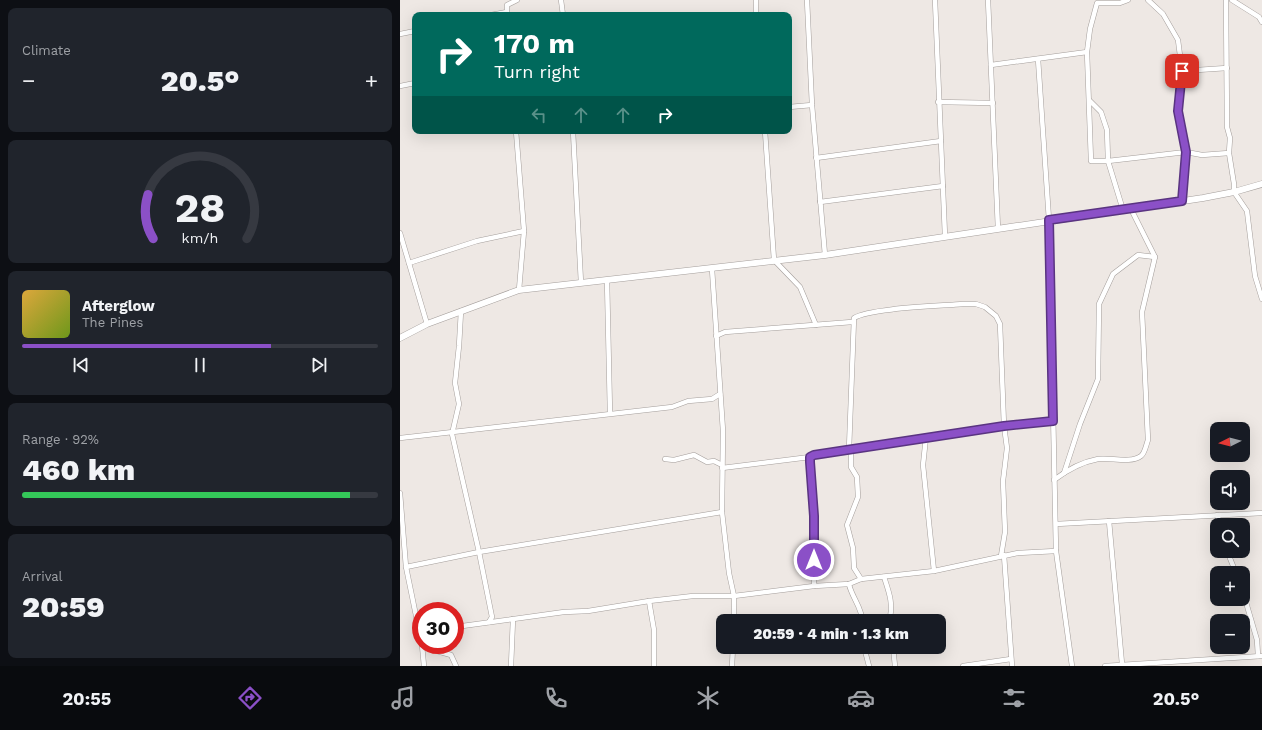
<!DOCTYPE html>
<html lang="en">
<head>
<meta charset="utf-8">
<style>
	:root { --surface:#171b24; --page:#20242c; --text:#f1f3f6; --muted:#9ea1a6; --line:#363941; --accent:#8b50c7 }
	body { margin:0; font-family:"Work Sans",sans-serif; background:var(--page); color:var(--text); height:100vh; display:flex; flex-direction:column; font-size:15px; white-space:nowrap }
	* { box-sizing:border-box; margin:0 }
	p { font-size:13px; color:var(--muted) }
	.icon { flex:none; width:22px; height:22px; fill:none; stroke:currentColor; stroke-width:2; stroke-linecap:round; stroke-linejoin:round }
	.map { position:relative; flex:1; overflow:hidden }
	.details { display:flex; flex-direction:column; gap:8px; padding:8px; background:#0d0f14; width:400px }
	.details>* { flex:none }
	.hud { position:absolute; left:12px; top:12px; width:380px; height:122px; border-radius:8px; box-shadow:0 4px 16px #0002; background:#00695c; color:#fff; overflow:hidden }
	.needle { width:26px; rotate:264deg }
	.tools { position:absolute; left:810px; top:422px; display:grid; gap:8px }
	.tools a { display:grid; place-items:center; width:40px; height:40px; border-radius:8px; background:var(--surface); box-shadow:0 4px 16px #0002; font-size:20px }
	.speed { position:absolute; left:12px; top:602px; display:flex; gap:8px; font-size:20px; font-weight:700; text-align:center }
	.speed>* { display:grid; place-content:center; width:52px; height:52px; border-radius:50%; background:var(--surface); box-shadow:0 4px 16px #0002; line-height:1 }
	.speed .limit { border:6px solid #d22; background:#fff; color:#111 }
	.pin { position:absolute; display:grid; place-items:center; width:34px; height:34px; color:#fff; margin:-17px; border-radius:8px; box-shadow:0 2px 6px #0006 }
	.me { position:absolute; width:44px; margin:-22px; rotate:0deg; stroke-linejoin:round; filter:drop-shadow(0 0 3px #0008) }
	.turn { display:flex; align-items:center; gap:14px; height:84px; padding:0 16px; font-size:18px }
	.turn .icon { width:52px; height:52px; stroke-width:2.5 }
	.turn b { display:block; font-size:28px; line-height:34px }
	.lanes { display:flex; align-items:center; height:38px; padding:0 16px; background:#0003; justify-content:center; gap:20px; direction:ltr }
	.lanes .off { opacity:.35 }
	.big { font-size:30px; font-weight:800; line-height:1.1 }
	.details .widget { flex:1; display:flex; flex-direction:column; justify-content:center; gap:6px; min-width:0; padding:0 14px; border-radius:8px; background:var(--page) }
	.details .dial { align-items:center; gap:0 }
	.dial svg { height:104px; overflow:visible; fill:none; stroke:var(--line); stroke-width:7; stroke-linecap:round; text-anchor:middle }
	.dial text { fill:var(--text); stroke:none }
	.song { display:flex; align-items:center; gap:12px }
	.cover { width:48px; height:48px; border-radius:6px; background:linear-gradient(135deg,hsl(40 70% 55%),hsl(80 70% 35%)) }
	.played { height:4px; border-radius:2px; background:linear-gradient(90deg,var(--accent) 70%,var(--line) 70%) }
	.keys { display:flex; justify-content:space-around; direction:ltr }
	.heat { display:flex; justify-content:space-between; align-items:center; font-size:22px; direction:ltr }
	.charge { height:6px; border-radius:3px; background:linear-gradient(90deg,#34c759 92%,var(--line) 0) }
	.trip { position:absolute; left:316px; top:614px; width:230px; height:40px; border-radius:8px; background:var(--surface); box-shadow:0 4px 16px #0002; font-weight:800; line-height:40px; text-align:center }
	.dock { display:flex; height:64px; justify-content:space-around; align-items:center; background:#090b0e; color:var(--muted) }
	.dock .icon { width:28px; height:28px }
	.dock .selected { color:var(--accent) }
	.dock b { font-size:18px; color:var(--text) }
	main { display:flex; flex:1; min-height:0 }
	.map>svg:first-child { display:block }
</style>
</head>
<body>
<main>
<section class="details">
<div class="widget"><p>Climate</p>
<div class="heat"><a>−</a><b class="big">20.5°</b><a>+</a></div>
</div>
<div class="widget dial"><svg viewBox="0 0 100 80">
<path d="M14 69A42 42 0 1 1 86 69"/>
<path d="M14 69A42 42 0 0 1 10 35" stroke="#8b50c7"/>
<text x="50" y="56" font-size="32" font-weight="700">28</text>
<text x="50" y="72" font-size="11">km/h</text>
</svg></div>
<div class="widget">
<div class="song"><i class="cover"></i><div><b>Afterglow</b><p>The Pines</p></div></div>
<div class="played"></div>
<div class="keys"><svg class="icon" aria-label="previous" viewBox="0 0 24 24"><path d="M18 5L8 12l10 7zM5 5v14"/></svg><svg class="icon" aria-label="pause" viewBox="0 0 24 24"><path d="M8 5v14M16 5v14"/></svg><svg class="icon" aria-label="next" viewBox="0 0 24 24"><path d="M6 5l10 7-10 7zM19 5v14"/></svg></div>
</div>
<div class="widget"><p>Range · 92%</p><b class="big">460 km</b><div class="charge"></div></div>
<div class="widget"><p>Arrival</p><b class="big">20:59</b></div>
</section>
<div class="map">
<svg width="862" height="666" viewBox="0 0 862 666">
	<rect width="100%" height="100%" fill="#eee8e4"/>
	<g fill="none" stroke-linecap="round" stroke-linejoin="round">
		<defs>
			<g id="street">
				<path d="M161,0L163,15"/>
				<path d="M356,0V15"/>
				<path d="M407,0L412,105L425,255"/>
				<path d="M535,0L545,236"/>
				<path d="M588,0L598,229"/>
				<path d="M748,0L763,14L778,40L782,71L777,111L786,152L782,201"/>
				<path d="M826,0L827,127L830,138L829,153L834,184V192L847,211L855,276L862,299"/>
				<path d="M832,0L859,17L862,22"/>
				<path d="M91,15L107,12"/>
				<path d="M107,15V5L117,0"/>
				<path d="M0,34L15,31"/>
				<path d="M687,52L691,161H708L723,210"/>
				<path d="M638,59L649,220L656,551L672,666"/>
				<path d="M591,65L687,52L690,29L697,3H720L728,0"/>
				<path d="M782,71L827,68"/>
				<path d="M0,86L15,83"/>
				<path d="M690,101L701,112L707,130L708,161L786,152L802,155L829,153"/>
				<path d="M538,102L593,103"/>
				<path d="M389,107L412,105"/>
				<path d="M116,131L124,231L119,290"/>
				<path d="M173,131L181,283"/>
				<path d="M365,131L374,260L400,287L416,325"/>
				<path d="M416,158L541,141"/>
				<path d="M420,202L543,186"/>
				<path d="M0,233L27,324"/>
				<path d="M9,263L77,241L124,231"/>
				<path d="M312,269L323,431L322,512L329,573L334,596V621"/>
				<path d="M207,280L210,413"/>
				<path d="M61,311L59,346L55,383L59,404L52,434L79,552L92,617L89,622"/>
				<path d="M316,336L325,332L452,322"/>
				<path d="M526,437L523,465L534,571"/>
				<path d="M0,438L272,407L288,401L312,399L320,394"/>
				<path d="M449,449L454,318C469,308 541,306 563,304H576L585,307L596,316L600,324L604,426L607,448L603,481L605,532L601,556"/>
				<path d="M451,449V467L457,477L458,497L447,525L453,548L454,568L461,579"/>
				<path d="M410,457L414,516V586"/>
				<path d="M265,459L274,460L294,455L307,462L314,461L322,465"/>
				<path d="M322,468L410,457L414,455C493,441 573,429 653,421"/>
				<path d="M664,473L680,424L698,379L699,304L713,274L738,255L755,257"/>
				<path d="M654,480C667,470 682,462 698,459C710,457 730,464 741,456C745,453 746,445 748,440L742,312L755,257L731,209"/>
				<path d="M0,493L6,567L21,640"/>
				<path d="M817,515L821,525"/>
				<path d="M709,521L722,664"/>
				<path d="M656,524L862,513"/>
				<path d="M827,551L836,573"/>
				<path d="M604,555L612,666"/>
				<path d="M6,567L79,552L322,512"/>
				<path d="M484,577C489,592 494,605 489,621"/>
				<path d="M449,584C451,596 463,609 462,621"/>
				<path d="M843,592L857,640L858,656"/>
				<path d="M249,601L254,630V666"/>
				<path d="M55,627L164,612L188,611L249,601L293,596H334L414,586L449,584L461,579L534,571L618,553L656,551"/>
				<path d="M22,645L24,666"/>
				<path d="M30,645L37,651L51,655L56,666"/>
				<path d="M464,647L469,666"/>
				<path d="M493,647L495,666"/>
				<path d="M111,666L113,619"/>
				<path d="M332,666L333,647"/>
				<path d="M563,666L611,659"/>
				<path d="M705,666L862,656"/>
			</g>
			<path id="secondary" d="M0,338L27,324L119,290L425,255L803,198L834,192L862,184"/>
		</defs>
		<use href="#street" stroke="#a49e9b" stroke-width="5.5"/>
		<use href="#secondary" stroke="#a49e9b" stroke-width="7"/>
		<use href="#street" stroke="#fff" stroke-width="4.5"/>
		<use href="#secondary" stroke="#fff" stroke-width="6"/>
	</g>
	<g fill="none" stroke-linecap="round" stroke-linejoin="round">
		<defs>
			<path id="route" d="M414,560V516L410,462V457L414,455L604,426L653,421L649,220L782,201L786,152L778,111L782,71"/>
		</defs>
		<use href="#route" stroke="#5a3481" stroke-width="10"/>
		<use href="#route" stroke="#8b50c7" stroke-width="7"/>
	</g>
</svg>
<div class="tools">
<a><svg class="needle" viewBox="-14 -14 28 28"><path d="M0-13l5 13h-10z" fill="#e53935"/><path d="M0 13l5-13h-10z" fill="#9ea1a6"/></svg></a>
<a><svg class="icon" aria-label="sound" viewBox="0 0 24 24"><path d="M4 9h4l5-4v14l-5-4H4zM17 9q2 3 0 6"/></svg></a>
<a><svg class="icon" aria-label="search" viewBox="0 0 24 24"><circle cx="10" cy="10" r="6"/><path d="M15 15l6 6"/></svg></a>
<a>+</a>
<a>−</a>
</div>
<div class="speed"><div class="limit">30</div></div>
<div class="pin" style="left:782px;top:71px;background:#d93025"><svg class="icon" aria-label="arrive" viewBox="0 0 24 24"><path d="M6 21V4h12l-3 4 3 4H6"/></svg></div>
<svg class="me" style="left:414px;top:560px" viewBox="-20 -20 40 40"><circle r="17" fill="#8b50c7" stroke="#fff" stroke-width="3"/><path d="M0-11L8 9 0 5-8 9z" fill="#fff"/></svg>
<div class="trip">20:59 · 4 min · 1.3 km</div>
<div class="hud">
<div class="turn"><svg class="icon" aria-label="right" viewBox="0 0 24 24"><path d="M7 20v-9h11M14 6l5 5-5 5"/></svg><div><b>170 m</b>Turn right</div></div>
<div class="lanes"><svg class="icon off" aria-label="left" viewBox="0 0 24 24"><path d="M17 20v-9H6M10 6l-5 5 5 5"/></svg><svg class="icon off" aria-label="ahead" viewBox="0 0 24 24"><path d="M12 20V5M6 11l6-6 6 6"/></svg><svg class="icon off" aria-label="ahead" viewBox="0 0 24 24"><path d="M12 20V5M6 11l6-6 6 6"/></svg><svg class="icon" aria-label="right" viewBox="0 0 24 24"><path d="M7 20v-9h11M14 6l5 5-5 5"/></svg></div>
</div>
</div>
</main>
<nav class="dock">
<b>20:55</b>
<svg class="icon selected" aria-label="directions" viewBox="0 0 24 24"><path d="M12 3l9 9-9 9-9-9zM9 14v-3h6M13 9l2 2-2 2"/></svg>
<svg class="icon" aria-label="music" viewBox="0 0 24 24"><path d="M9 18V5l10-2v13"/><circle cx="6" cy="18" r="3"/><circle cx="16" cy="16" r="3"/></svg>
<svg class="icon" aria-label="phone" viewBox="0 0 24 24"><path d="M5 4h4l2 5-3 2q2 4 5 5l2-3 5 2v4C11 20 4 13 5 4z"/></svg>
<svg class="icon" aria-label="climate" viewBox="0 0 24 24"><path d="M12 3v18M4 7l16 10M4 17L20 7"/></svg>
<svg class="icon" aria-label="car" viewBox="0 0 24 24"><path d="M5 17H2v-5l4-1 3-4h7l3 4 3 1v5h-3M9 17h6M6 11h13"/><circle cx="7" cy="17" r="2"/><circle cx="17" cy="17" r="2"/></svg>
<svg class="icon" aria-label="filters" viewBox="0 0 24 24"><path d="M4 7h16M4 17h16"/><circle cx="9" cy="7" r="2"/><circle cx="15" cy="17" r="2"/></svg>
<b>20.5°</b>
</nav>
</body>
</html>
